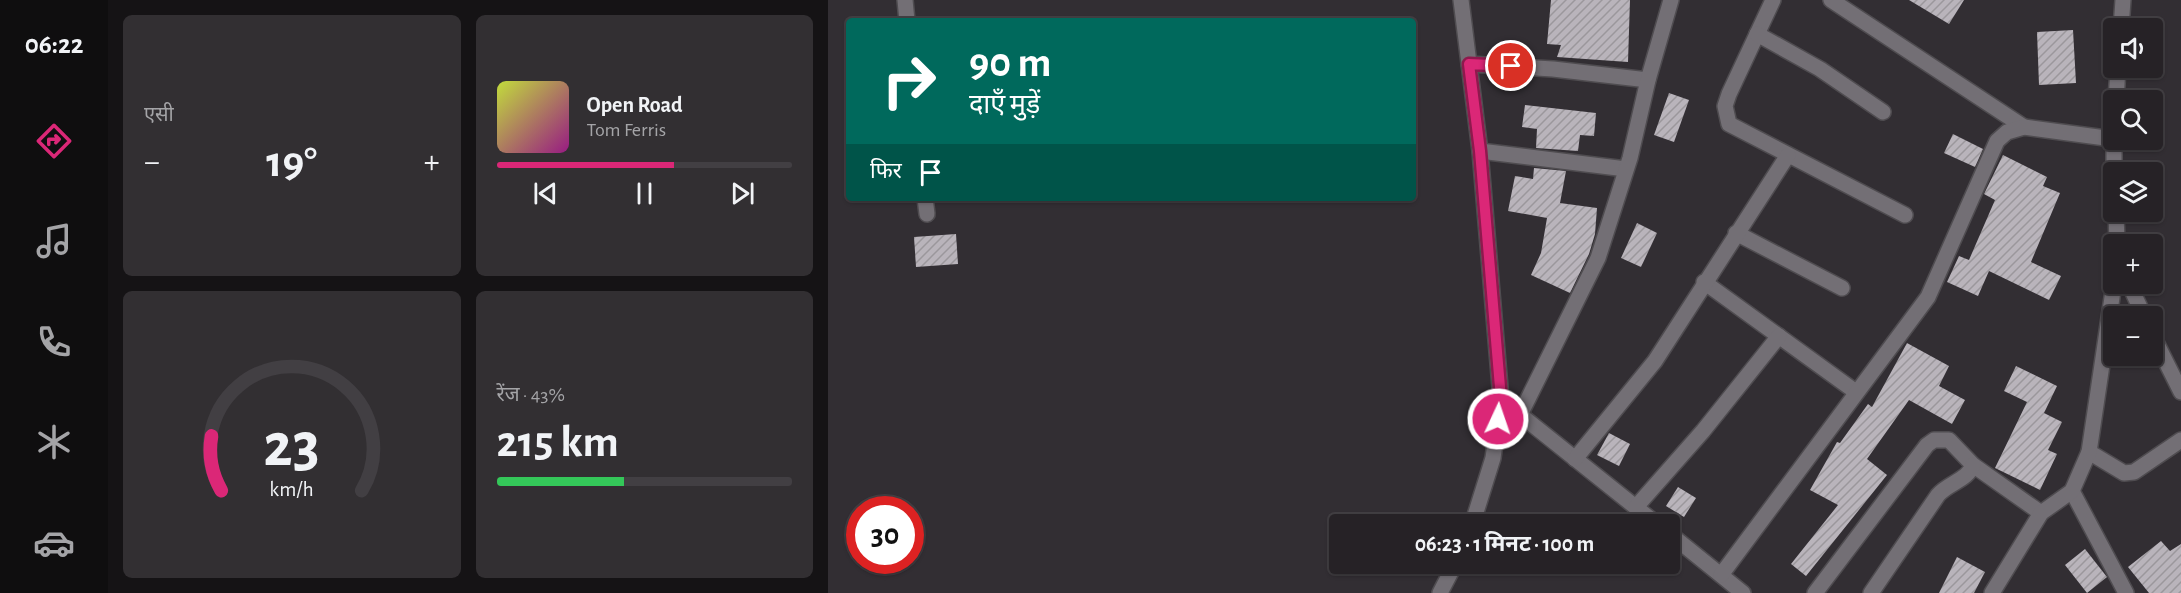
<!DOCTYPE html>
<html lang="hi">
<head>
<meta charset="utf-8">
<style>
	:root { --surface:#262226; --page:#322f32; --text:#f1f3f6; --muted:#a4a4a7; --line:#423f43; --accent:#db2777 }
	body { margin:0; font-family:"Alegreya Sans","Noto Sans Devanagari",sans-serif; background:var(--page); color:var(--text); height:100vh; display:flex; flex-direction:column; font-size:22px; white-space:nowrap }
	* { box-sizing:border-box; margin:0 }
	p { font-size:20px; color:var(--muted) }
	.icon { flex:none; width:33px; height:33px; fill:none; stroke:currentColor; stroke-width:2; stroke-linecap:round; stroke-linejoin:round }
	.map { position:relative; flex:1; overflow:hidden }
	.drawer { display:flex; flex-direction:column; gap:15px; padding:15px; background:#151315; width:720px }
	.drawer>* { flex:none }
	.banner { position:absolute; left:18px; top:18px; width:570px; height:183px; border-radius:6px; box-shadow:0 2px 4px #0004,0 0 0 2px var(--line); background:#00695c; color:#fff; overflow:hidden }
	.buttons { position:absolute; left:1275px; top:18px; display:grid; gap:12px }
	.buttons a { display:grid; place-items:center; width:60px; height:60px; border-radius:6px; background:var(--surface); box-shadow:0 2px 4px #0004,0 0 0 2px var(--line); font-size:30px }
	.speed { position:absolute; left:18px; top:496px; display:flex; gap:12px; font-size:30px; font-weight:700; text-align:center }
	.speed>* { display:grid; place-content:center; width:78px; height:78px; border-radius:50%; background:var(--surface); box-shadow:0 2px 4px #0004,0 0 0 2px var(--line); line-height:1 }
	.speed .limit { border:9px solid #d22; background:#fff; color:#111 }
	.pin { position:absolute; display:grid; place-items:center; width:51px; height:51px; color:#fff; margin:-26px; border:3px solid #fff; border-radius:50%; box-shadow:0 2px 6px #0007 }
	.me { position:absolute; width:66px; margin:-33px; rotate:3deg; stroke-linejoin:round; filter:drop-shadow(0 0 4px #0008) }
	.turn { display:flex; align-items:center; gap:21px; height:126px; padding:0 24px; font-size:27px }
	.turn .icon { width:78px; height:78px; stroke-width:2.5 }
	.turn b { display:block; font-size:42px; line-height:51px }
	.then { display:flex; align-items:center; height:57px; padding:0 24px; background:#0003; gap:12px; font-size:22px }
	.big { font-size:45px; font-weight:700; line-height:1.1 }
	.drawer .tile { flex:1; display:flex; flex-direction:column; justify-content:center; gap:9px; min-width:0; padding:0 21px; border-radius:9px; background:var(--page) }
	.drawer .dial { align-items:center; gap:0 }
	.dial svg { height:156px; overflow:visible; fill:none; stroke:var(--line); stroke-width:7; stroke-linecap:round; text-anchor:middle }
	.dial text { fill:var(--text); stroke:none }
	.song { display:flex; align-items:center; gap:18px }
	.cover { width:72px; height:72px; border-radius:9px; background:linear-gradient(135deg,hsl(70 70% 55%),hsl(310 70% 35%)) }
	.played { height:6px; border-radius:3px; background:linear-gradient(90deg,var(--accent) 60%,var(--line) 60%) }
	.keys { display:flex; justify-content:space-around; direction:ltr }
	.heat { display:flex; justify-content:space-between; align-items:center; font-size:33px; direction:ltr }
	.charge { height:9px; border-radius:4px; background:linear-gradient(90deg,#34c759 43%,var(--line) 0) }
	.drawer .tiles { flex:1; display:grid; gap:15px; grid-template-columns:repeat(2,1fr) }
	.trip { position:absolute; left:501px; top:514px; width:351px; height:60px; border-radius:6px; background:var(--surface); box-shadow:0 2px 4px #0004,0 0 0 2px var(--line); font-weight:700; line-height:60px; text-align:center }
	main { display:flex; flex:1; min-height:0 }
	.tabs { display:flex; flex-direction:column; width:108px; justify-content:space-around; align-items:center; background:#0f0e0f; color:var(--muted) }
	.tabs .icon { width:42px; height:42px }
	.tabs .active { color:var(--accent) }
	.tabs b { font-size:27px; color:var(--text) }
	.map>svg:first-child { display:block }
</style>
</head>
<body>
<main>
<nav class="tabs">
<b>06:22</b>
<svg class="icon active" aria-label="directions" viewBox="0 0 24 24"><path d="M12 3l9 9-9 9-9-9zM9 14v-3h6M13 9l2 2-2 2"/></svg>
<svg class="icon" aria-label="music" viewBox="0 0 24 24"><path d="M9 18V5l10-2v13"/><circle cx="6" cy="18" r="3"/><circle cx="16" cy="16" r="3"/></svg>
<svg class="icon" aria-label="phone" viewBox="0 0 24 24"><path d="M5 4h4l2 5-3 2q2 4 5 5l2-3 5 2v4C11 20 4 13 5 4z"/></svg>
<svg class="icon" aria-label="climate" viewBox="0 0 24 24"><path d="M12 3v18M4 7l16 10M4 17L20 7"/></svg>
<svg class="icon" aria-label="car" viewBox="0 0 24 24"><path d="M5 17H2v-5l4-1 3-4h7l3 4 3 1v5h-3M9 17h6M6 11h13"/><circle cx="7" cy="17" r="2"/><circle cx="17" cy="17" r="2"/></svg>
</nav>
<section class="drawer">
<div class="tiles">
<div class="tile"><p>एसी</p>
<div class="heat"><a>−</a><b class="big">19°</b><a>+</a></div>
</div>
<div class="tile">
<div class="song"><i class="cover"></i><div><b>Open Road</b><p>Tom Ferris</p></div></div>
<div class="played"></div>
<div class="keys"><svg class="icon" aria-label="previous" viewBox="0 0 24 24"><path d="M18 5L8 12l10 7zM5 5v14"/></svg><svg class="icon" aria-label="pause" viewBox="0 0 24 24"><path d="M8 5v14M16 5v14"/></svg><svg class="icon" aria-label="next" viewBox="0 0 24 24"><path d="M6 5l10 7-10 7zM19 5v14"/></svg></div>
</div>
<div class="tile dial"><svg viewBox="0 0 100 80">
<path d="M14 69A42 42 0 1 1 86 69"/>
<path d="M14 69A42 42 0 0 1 9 41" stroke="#db2777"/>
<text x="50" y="56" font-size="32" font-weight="700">23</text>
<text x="50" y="72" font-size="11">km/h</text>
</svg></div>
<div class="tile"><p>रेंज · 43%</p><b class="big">215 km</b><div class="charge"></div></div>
</div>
</section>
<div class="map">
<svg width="1353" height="593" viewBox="0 0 1353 593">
	<defs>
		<pattern id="building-hatch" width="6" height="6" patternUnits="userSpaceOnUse" patternTransform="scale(1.5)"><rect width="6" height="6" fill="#b9b4bb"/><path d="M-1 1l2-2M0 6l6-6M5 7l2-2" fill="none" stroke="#9b979c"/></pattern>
	</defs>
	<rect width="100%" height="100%" fill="#322e33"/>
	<g fill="url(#building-hatch)">
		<path d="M723,0H802L800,62L729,57L733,45L719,44Z"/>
		<path d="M1081,0H1136L1121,24Z"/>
		<path d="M1245,30L1248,83L1211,85L1209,32Z"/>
		<path d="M841,93L861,100L846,142L826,135Z"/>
		<path d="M697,105L768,113L766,136L752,135L750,151L708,148L709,129L694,127Z"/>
		<path d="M1125,134L1155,149L1147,167L1116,153Z"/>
		<path d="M1175,155L1219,177L1215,186L1232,193L1203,262L1233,276L1221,300L1161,271L1150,296L1119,282L1131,256L1141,260L1167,200L1156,194Z"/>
		<path d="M706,168L738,171L732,203L769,208L767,234L761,254L742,293L703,275L713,253L719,218L680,211L687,176L705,179Z"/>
		<path d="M809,223L829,233L813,267L793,258Z"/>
		<path d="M128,234L130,264L88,267L86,237Z"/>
		<path d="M1079,343L1121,366L1111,386L1137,400L1124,424L1081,400L1039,459L1059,475L978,576L963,564L1010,505L982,490L1009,442L1012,443L1040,404L1044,407Z"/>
		<path d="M1188,366L1229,386L1216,413L1234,422L1220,450L1229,454L1212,490L1167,468L1199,402L1176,391Z"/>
		<path d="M781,433L802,444L791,466L769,455Z"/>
		<path d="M850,487L868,498L856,517L838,506Z"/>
		<path d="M1333,541L1342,551L1353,544V593H1321L1300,567Z"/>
		<path d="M1257,549L1279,577L1259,593L1237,565Z"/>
		<path d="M1129,557L1157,572L1146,593H1111Z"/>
	</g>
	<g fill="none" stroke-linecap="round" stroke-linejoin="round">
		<defs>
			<g id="street">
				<path d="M77,0L79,21"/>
				<path d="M633,0L652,151L673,399L665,458L644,525"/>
				<path d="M945,0L901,94L897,106L901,124L1077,215"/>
				<path d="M1003,0L1196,127"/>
				<path d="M1293,28L1295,0"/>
				<path d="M929,34L992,69L1055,112"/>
				<path d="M641,64L725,69L820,80"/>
				<path d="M1288,100L1290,68"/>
				<path d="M1286,138V172"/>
				<path d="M652,151L798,169"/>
				<path d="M97,198L99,214"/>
				<path d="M1288,212L1289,244"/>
				<path d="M908,233L1014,288"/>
				<path d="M876,282L1028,392"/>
				<path d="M1301,284L1316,316"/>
				<path d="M1324,334L1353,392"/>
				<path d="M685,409L830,525"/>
				<path d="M692,415L770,258L802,158L820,80L843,0"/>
				<path d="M1261,452L1296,473L1306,472L1353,440"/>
				<path d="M747,459L827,361L960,155"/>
				<path d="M1244,491L1298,593"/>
				<path d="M808,507L875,431L951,336"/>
				<path d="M842,534L915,593"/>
				<path d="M893,575L1100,297L1169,141L1179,132L1196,127L1285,139"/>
				<path d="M612,593L627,564"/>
				<path d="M987,593L1099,445L1106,440H1121L1145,465L1213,513"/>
				<path d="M1043,593L1110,495C1120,483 1140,480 1145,465"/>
				<path d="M1164,593L1213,513L1244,491L1261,452L1286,284"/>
			</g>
		</defs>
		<use href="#street" stroke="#4f4c50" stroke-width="18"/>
		<use href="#street" stroke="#736f75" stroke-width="15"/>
	</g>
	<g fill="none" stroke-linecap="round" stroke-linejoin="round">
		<defs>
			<path id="route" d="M670,419L673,399L652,151L641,64L683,66"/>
		</defs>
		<use href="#route" stroke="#8e194d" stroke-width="15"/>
		<use href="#route" stroke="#db2777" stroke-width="10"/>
	</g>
</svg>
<div class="buttons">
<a><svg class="icon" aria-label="sound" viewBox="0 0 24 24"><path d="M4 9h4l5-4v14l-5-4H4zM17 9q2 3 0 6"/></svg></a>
<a><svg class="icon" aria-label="search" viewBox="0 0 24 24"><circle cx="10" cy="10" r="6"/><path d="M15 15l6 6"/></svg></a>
<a><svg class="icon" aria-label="layers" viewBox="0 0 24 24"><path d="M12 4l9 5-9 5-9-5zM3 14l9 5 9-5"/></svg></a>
<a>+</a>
<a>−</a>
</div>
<div class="speed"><div class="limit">30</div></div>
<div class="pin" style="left:683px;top:66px;background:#d93025"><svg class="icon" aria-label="arrive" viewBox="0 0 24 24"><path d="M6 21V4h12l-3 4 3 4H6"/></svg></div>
<svg class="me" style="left:670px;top:419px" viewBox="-20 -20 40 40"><circle r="17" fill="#db2777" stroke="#fff" stroke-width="3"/><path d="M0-11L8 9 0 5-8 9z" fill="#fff"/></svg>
<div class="trip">06:23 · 1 मिनट · 100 m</div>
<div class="banner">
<div class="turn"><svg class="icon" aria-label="right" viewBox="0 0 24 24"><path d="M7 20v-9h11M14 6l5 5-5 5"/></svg><div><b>90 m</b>दाएँ मुड़ें</div></div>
<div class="then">फिर<svg class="icon" aria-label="arrive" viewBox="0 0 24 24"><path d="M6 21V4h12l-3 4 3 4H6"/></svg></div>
</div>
</div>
</main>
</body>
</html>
